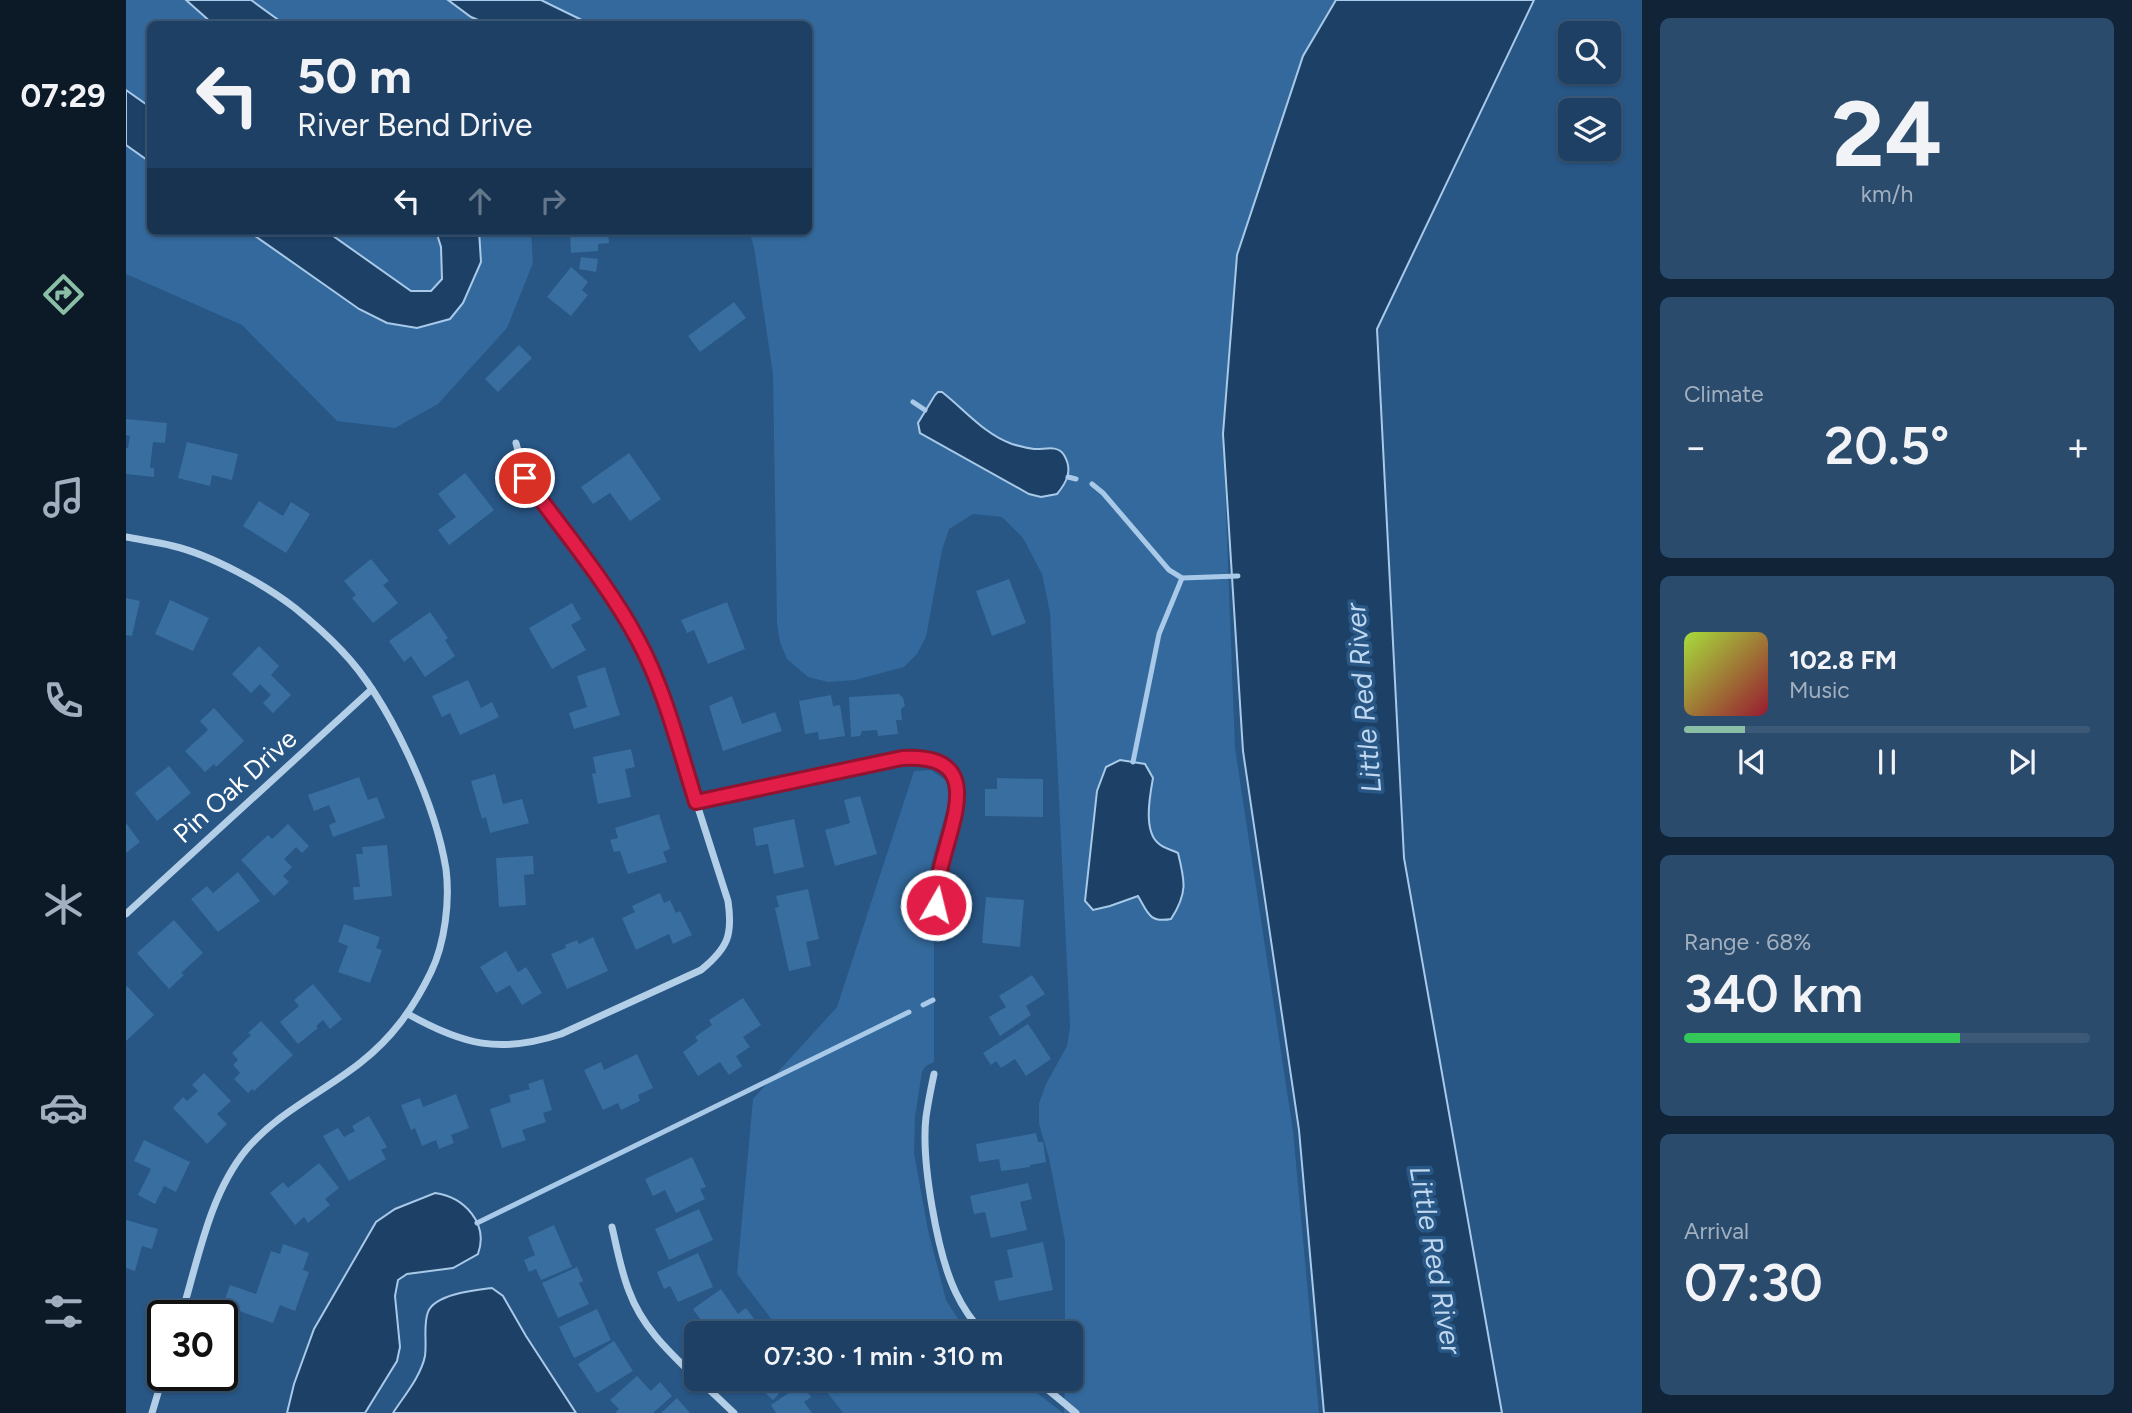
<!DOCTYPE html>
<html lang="en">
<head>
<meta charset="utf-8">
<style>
	:root { --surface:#1e4064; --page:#2b4b6d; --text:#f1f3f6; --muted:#a1afbf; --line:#3c5978; --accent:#8abfa5 }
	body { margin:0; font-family:Figtree,sans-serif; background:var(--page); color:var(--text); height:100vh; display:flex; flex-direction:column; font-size:26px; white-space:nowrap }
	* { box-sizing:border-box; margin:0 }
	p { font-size:23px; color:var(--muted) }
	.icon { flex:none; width:38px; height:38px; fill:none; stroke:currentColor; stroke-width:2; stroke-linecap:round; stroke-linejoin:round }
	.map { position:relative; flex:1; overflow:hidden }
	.details { display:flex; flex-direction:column; gap:18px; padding:18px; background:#102337; width:490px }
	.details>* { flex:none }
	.guide { position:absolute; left:21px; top:21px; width:665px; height:214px; border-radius:10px; box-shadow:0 2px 5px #0004,0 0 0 2px var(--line); background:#1e4064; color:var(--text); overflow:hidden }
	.buttons { position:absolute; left:1432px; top:21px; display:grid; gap:14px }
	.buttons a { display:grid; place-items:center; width:63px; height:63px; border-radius:10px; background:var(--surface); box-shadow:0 2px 5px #0004,0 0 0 2px var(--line); font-size:35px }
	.speed { position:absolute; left:21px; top:1300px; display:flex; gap:14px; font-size:35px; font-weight:700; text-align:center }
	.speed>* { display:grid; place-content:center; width:91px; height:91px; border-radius:50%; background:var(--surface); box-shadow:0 2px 5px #0004,0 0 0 2px var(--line); line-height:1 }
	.speed .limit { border:4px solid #111; border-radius:10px; background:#fff; color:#111 }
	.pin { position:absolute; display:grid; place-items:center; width:60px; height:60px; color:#fff; margin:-30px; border:4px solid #fff; border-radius:50%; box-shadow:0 2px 7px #0007 }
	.me { position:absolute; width:77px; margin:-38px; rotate:8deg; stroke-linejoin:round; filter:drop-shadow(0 0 5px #0008) }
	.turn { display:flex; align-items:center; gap:24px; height:147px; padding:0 35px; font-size:32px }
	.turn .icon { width:91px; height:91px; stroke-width:2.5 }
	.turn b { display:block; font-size:49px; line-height:60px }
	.lanes { display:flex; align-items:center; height:66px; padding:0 35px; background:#0003; justify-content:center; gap:35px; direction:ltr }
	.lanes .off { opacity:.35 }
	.big { font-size:52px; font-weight:600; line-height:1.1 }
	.details .tile { flex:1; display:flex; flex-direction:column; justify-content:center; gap:10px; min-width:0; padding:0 24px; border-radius:10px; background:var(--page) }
	.details .dial { align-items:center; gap:0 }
	.dial b { font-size:91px; line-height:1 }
	.song { display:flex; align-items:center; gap:21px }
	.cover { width:84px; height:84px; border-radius:10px; background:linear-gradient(135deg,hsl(80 70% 55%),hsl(350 70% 35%)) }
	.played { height:7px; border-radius:4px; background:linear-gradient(90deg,var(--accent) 15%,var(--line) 15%) }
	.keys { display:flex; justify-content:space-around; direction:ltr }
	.heat { display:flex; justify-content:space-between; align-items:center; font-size:38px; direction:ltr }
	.charge { height:10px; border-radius:5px; background:linear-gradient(90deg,#34c759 68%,var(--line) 0) }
	.trip { position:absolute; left:558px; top:1321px; width:399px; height:70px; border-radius:10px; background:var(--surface); box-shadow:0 2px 5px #0004,0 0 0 2px var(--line); font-weight:600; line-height:70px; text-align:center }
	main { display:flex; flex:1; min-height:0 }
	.dock { display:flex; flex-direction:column; width:126px; justify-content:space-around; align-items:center; background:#0c1a28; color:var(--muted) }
	.dock .icon { width:49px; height:49px }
	.dock .current { color:var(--accent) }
	.dock b { font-size:32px; color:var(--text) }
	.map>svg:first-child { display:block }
</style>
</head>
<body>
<main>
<nav class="dock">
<b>07:29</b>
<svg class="icon current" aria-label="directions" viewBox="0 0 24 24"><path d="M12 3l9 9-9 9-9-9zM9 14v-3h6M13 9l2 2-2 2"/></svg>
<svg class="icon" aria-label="music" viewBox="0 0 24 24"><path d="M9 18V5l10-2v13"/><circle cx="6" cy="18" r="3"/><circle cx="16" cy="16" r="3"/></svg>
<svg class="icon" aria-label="phone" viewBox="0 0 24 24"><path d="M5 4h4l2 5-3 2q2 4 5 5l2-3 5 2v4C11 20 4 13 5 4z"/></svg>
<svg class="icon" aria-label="climate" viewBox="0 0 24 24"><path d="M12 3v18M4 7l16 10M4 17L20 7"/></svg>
<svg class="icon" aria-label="car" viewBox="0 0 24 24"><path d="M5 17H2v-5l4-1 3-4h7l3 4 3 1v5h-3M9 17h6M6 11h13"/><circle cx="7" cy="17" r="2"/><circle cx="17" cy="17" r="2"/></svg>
<svg class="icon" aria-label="filters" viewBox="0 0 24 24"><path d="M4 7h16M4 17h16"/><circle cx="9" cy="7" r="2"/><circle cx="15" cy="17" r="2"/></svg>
</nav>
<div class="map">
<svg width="1516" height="1413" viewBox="0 0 1516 1413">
	<rect width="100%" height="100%" fill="#285685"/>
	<g fill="#33699c">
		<path d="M0,0H60L87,24H24V107L0,90Z"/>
		<path d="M125,0H1210L1177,57L1111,255L1097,434L1109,748L1167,1131L1193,1413H938L939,1379H945V1334L939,1333V1241L923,1158L913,1124V1103L921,1082L941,1046L944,1027L924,613L916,574L897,538L876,517L847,514L823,529L816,550L800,637L791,654L778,667L729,680L702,682L682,677L661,659L654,642L651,624L647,374L628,247L623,231H682V24H158Z"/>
		<path d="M0,145L24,162V231H122L233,309L261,323L355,262L353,231H405L407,263L381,328L312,404L269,428L211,421L116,325L0,274Z"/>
		<path d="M200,231H310L315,247L316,279L305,291H285Z"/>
		<path d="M805,770L821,781L823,801L805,865L799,905L802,912L808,915V1062L800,1066L796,1072L789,1117L788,1153L802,1230L820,1300L841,1333H656L611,1274L627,1099L711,1007L788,771Z"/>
		<path d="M691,1379H893L937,1413H717Z"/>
	</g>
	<g fill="#1d4066" stroke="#a8c9e8" stroke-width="2">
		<path d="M60,0H125L158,24H87Z"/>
		<path d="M322,0H415L464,24H362L345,17Z"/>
		<path d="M1210,0H1408L1251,329L1278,858L1376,1413H1198L1173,1130L1117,751L1097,434L1111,255L1177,56Z"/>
		<path d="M0,90L24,107V162L0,145Z"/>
		<path d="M122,231H200L285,291H305L316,279L315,247L310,231H353L355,262L337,303L324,319L291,328L261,323L233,309Z"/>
		<path d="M812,392H816C839,410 858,434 886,444C893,446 901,448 908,449C918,450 931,444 938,455C947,470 941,482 931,494L915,497L903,494L794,433L792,423L809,395Z"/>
		<path d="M994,760L1019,764L1027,778C1024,795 1017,830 1032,843C1037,848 1046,850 1052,853C1059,881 1062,893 1045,919C1023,923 1022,913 1012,896L984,906L967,910L959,901L971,791L980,767Z"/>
		<path d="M309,1193C338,1197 363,1223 352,1254L327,1268L281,1274L272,1280L269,1296L274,1347L271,1361L239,1413H161L168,1384L188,1329L250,1222L269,1209Z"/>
		<path d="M366,1288L377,1296L400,1336L450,1413H267C278,1396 295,1376 299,1356C301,1342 297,1325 302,1312C309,1294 350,1290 366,1288Z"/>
	</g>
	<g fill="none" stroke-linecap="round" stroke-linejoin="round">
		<g stroke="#a8c9e8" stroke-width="5">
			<path d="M787,402L799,410"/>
			<path d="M942,477L950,479"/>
			<path d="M966,484L977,493L1043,570L1056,578L1112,576"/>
			<path d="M1007,762L1033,634L1056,578"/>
			<path d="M797,1005L807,1000"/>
			<path d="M351,1223L783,1012"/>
		</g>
	</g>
	<g fill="#396ea1">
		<path d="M444,231H482L483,243L472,244V251L445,253Z"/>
		<path d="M455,257L472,259L470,272L453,269Z"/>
		<path d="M445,267L462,282L456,290L462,295L445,316L421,297Z"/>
		<path d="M608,302L620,318L574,352L562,336Z"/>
		<path d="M393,345L406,358L372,392L359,379Z"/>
		<path d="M0,419L41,423L39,443L27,442L24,468H28V477L0,474V448H2L4,436L0,435Z"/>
		<path d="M61,442L112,454L106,480L86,475L84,486L52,478Z"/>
		<path d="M503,453L535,499L504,521L484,493L467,504L455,487Z"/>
		<path d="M339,473L368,510L323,545L312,530L330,517L312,494Z"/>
		<path d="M133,501L157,516L165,502L184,514L160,553L117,526Z"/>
		<path d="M245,559L263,581L257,585L272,603L247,623L226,598L230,595L218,581Z"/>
		<path d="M883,579L900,623L866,636L850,591Z"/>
		<path d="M0,598L14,601L6,636L0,635Z"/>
		<path d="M44,600L83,618L67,651L29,634Z"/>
		<path d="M601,602L619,649L582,664L568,630L561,633L555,620Z"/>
		<path d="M446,603L455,619L445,625L460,650L426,669L403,628Z"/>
		<path d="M304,612L322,638L319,640L329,656L299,677L285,656L278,662L263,641Z"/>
		<path d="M133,646L153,666L145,675L165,695L147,713L137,703L145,695L134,684L125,693L106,674Z"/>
		<path d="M479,667L494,715L448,729L443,713L461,707L451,676Z"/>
		<path d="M342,680L355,708L366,702L373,717L334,735L324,713L316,717L306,696Z"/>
		<path d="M773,694L777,698L779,706L775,709L776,720H770L772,734L752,736L751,730L736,731L734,736L725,737L723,697Z"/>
		<path d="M705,695L707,706L714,705L719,736L693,740L692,732L679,734L673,701Z"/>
		<path d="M606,696L616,724L649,712L656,731L597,751L583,706Z"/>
		<path d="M88,708L118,741L90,767L88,764L79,772L59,751L82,730L74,721Z"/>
		<path d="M505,749L509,767L499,769L505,797L472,804L466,774L470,773L467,757Z"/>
		<path d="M43,766L65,793L31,821L9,793Z"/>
		<path d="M369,774L377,804L396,799L403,823L364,833L360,817L356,819L345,781Z"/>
		<path d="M233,777L242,800L251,797L259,818L207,837L203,825L210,822L203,805L188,811L182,795Z"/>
		<path d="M871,778L917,779V817L859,816V789H871Z"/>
		<path d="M734,796L751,854L709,866L699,830L724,823L718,800Z"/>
		<path d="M533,814L544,849L537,852L541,862L502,874L494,851L488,852L484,840L492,838L489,828Z"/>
		<path d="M668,819L678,867L648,874L642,844L630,846L627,828Z"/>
		<path d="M0,823L14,842L0,853Z"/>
		<path d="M162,824L183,846L176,853L170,847L158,859L166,867L157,876L163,882L148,896L115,860L142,835L146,839Z"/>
		<path d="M261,845L266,896L228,900L227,887H234L230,854H237L236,847Z"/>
		<path d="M407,856L408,874L398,875L400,905L373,907L370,858Z"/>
		<path d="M112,872L134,901L92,932L65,899L81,886L87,893Z"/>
		<path d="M682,889L693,939L680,942L685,966L663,971L649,908L653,907L650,896Z"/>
		<path d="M534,893L538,903L544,900L550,913L554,911L566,935L547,944L543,934L510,950L496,918L509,912L506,906Z"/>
		<path d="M860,897L898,900L894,947L856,943Z"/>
		<path d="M48,920L77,953L55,973L58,975L43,989L11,953Z"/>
		<path d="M218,924L254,937L250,948L256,950L244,983L212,972L222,946L212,942Z"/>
		<path d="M467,937L482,971L441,989L425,954L440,948L439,945L451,940L453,944Z"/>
		<path d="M380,951L392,972L400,967L416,993L396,1005L384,985L370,993L354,967Z"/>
		<path d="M906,975L919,994L900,1006L905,1015L874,1036L863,1017L880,1007L873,996Z"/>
		<path d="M187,984L216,1019L204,1029L197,1020L190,1026L192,1028L172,1044L154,1022L173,1006L168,1000Z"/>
		<path d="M1,986L28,1015L0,1041V988Z"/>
		<path d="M617,998L635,1025L617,1037L624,1047L610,1056L616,1066L603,1075L594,1062L572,1076L557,1052L572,1041L569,1037L586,1025L583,1020Z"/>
		<path d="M135,1021L167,1055L128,1091L126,1089L122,1093L108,1079L114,1073L107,1065L112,1060L106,1053L125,1035L122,1033Z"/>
		<path d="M902,1024L925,1059L900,1076L889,1059L875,1068L870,1061L865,1065L857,1053Z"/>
		<path d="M511,1054L527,1088L512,1095L514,1101L495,1110L492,1103L477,1110L458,1070L475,1062L478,1070Z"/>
		<path d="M78,1073L105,1101L91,1114L101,1124L81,1144L47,1108L57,1097L61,1101L72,1091L66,1085Z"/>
		<path d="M417,1079L426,1110L417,1113L420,1122L396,1130L400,1140L376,1148L364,1109L385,1102L383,1095L404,1089L402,1084Z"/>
		<path d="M330,1094L343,1128L325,1135L328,1143L313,1149L310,1140L296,1146L289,1128L285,1130L275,1105L294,1098L297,1107Z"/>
		<path d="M243,1116L261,1147L255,1150L260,1159L223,1181L197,1136L212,1128L218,1137L229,1131L226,1126Z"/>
		<path d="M910,1133L912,1142H917L920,1162L904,1165V1167L875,1171L873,1159L853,1162L850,1144Z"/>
		<path d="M18,1140L64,1162L50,1192L38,1186L29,1204L12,1195L25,1169L8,1161Z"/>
		<path d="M566,1157L580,1187L574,1189L579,1199L550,1213L539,1190L527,1196L519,1179Z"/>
		<path d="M193,1163L213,1188L199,1199L204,1205L182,1223L178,1217L169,1225L144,1193L157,1182L162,1188Z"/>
		<path d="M902,1183L906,1199L894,1202L901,1230L865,1238L859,1212L848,1214L844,1196Z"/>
		<path d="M573,1209L587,1240L543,1260L529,1229Z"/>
		<path d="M0,1220L32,1229L26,1249L16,1246L9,1271L0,1268Z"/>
		<path d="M428,1225L446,1267L415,1280L410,1269L403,1272L398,1260L409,1255L402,1237Z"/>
		<path d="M917,1242L927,1290L873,1301L868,1281L887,1277L881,1250Z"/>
		<path d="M157,1244L183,1253L177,1270L183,1272L169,1311L154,1305L147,1323L97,1305L104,1285L130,1294L145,1251L154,1254Z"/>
		<path d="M572,1253L587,1287L552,1302L544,1286L538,1289L531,1272Z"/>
		<path d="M451,1267L457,1281L453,1283L463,1304L432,1318L416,1283Z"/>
		<path d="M595,1289L612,1314L620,1308L639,1334H569L567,1330L577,1323L567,1309Z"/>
		<path d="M471,1309L485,1340L448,1358L433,1327Z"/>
		<path d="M488,1341L507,1371L471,1393L452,1364Z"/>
		<path d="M511,1376L525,1391L534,1382L546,1396L527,1413H489L493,1409L484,1400Z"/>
		<path d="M616,1379H667L647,1400L632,1386L628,1391Z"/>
		<path d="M676,1384L685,1397L678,1402L686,1413H650L645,1405Z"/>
		<path d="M551,1398L564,1413H535Z"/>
	</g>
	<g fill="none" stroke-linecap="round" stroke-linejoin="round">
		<g stroke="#b3cee7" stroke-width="7">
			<path d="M0,537C15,540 32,542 47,546C85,555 138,584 169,608C185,621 202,636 216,651C263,700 309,802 320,869C324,901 319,943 305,972C287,1009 266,1038 234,1063C196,1093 152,1112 120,1150C83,1195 72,1261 55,1316"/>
			<path d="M570,801L776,759C861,752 826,819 815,867C812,880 812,893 810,905"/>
			<path d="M0,914L246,689"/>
			<path d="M282,1014C337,1045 374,1054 435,1034L575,970C602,948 607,935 602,901L532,683L513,642L490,602L399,478L390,443"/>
			<path d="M808,1074C805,1088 802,1103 800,1117C795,1160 811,1254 830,1293C837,1308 847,1322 858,1334"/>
			<path d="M486,1227C491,1248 495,1271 503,1291C516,1327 543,1352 570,1378"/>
			<path d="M572,1379L608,1413"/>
			<path d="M909,1379L950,1413"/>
			<path d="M26,1413L37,1376"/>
		</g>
	</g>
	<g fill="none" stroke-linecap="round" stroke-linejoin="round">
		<defs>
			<path id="route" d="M399,478C437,531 481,582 512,640C539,690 553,748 570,802L776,758C860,753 826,819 815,867C812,880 812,893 810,905"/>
		</defs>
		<use href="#route" stroke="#92132f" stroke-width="18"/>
		<use href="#route" stroke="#e11d48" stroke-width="12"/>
	</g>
	<g text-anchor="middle" stroke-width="7" stroke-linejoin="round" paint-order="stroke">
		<g font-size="26" fill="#fff" stroke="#285685">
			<text transform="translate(109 786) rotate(-42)" y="9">Pin Oak Drive</text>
		</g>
		<g font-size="28" font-style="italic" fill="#bfd7ef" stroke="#285685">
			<text transform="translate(1237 698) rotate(-95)" y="10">Little Red River</text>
			<text transform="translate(1310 1260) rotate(80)" y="10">Little Red River</text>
		</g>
	</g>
</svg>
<div class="buttons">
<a><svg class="icon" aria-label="search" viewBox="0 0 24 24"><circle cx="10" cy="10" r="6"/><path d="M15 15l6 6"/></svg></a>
<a><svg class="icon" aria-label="layers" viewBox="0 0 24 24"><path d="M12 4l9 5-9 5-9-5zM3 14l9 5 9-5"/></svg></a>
</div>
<div class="speed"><div class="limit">30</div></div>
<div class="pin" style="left:399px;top:478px;background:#d93025"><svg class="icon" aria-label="arrive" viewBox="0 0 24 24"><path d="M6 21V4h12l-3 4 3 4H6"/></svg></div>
<svg class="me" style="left:810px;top:905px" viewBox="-20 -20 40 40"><circle r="17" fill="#e11d48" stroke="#fff" stroke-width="3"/><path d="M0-11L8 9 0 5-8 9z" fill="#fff"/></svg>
<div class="trip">07:30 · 1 min · 310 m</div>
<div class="guide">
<div class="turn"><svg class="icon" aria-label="left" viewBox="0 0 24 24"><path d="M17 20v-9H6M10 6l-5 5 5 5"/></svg><div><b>50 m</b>River Bend Drive</div></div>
<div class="lanes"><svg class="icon" aria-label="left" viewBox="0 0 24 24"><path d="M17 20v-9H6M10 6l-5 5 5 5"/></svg><svg class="icon off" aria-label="ahead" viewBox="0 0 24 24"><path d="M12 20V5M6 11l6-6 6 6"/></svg><svg class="icon off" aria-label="right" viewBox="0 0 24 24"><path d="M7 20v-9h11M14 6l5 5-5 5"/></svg></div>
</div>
</div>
<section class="details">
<div class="tile dial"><b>24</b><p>km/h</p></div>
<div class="tile"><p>Climate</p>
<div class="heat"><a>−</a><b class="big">20.5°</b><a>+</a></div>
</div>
<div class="tile">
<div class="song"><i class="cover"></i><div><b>102.8 FM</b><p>Music</p></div></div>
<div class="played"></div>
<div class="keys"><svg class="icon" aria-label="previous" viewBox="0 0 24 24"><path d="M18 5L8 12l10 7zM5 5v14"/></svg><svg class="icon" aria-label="pause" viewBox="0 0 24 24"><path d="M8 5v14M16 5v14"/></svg><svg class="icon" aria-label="next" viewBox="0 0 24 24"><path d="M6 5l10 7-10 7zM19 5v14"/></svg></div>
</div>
<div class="tile"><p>Range · 68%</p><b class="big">340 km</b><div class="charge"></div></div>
<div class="tile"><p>Arrival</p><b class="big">07:30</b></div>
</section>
</main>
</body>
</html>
